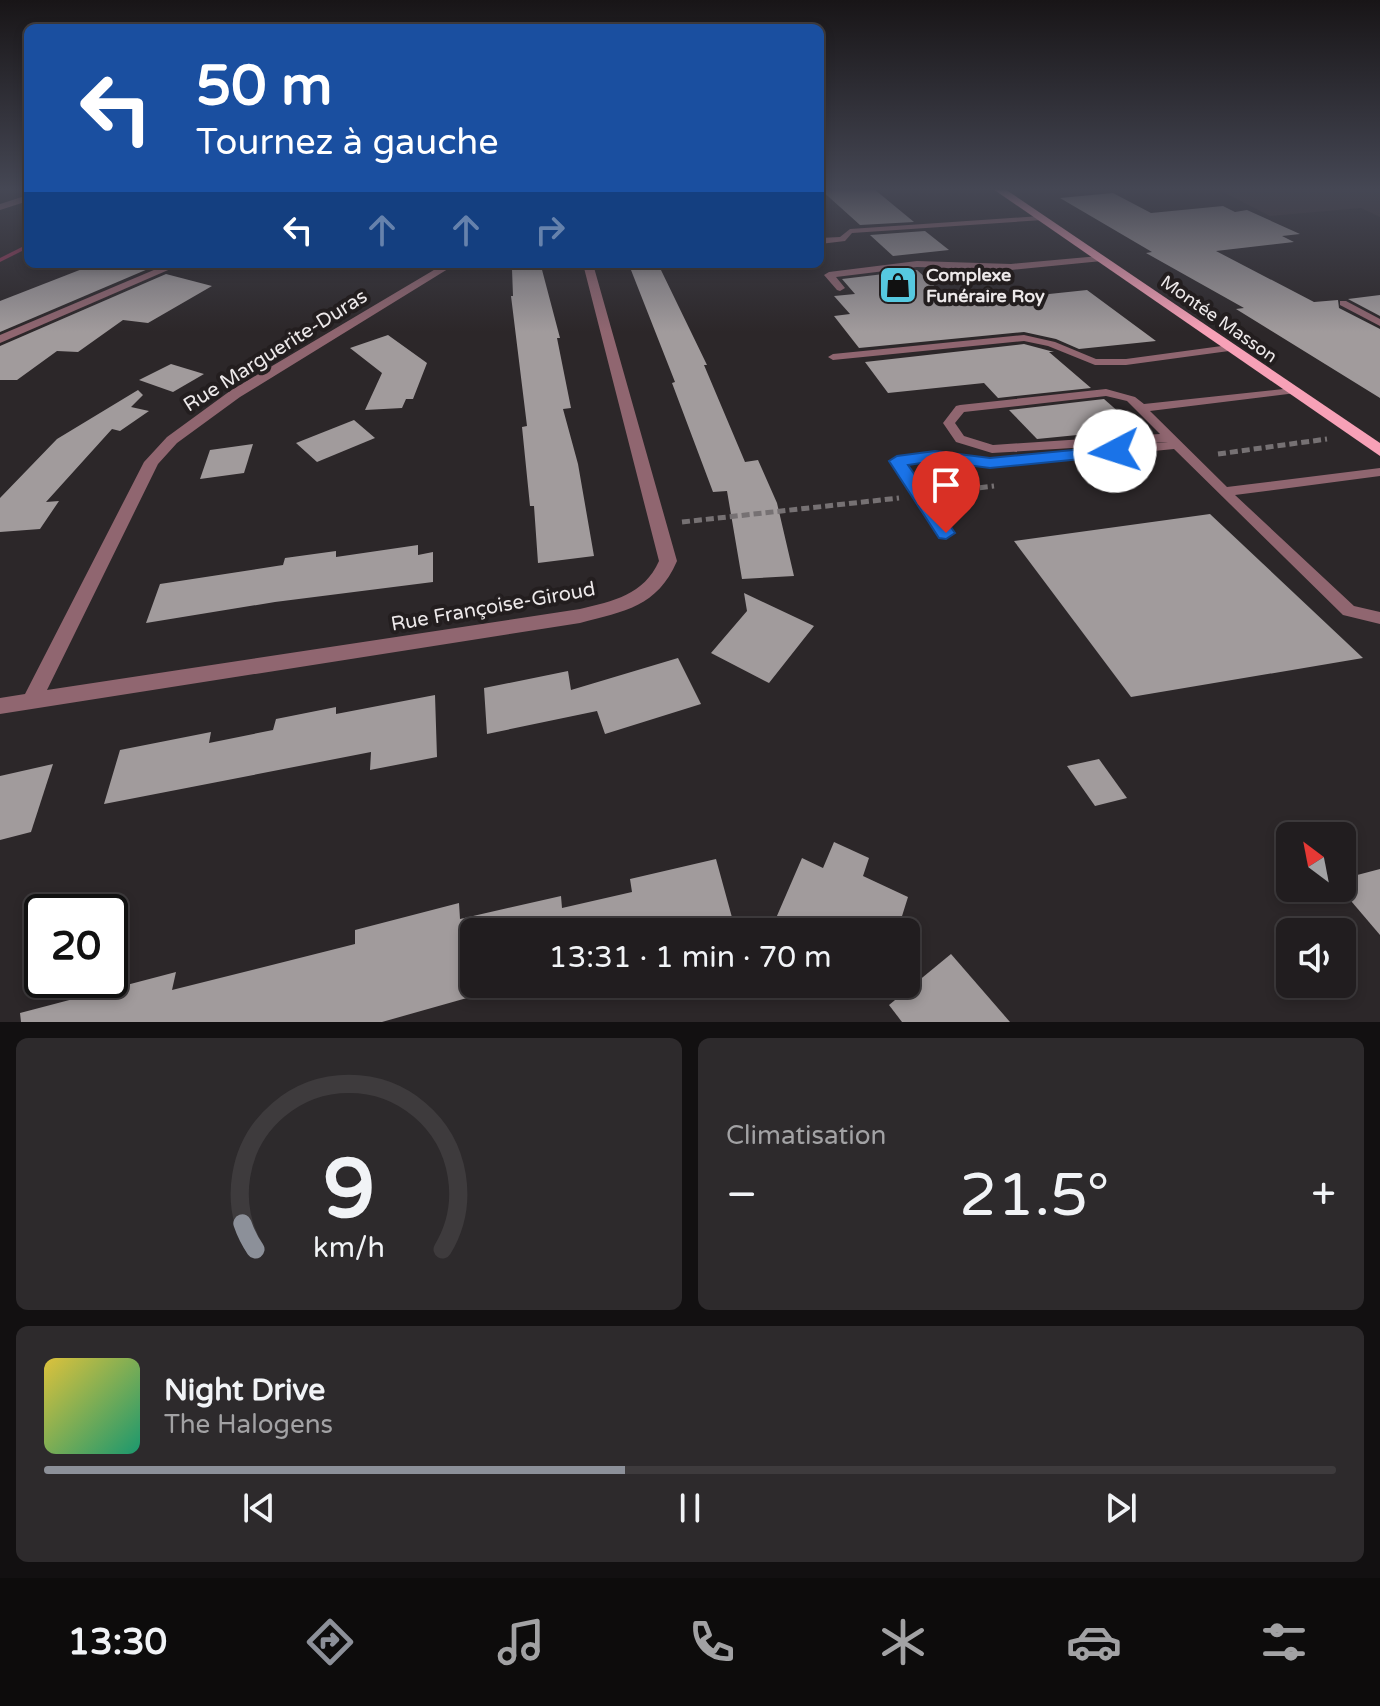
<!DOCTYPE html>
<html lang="fr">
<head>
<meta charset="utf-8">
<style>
	:root { --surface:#211d1f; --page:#2d2a2c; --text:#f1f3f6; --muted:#a2a2a4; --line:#3e3b3d; --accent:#8c9099 }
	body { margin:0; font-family:"Varela Round",sans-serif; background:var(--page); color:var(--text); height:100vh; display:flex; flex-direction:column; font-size:30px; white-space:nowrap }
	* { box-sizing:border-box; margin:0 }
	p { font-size:26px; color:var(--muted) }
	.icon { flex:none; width:44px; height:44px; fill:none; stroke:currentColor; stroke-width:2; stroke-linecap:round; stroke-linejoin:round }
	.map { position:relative; height:1022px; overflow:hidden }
	.side { display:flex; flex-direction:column; gap:16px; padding:16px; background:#121011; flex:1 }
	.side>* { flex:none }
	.banner { position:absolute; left:24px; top:24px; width:800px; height:244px; border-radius:12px; box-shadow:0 4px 12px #0003,0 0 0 2px var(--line); background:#1a4fa0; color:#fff; overflow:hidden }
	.needle { width:52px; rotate:328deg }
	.buttons { position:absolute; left:1276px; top:822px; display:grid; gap:16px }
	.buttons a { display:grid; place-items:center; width:80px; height:80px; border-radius:12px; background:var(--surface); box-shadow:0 4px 12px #0003,0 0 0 2px var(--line); font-size:40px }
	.speed { position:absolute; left:24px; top:894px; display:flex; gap:16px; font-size:40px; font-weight:700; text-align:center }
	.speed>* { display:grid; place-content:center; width:104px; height:104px; border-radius:50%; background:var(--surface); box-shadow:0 4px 12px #0003,0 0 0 2px var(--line); line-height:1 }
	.speed .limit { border:4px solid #111; border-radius:12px; background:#fff; color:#111 }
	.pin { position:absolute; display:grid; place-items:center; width:68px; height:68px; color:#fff; margin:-82px -34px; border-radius:50% 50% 50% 0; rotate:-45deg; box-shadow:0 0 8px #0007 }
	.pin .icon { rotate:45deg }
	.me { position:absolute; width:88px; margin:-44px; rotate:265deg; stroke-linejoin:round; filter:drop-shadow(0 0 6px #0008) }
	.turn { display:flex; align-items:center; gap:28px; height:168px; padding:0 40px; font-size:36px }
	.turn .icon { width:104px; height:104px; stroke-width:2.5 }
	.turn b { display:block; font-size:56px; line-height:68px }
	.lanes { display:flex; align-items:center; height:76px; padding:0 40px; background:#0003; justify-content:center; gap:40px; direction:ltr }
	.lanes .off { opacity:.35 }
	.big { font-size:60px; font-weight:600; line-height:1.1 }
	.side .tile { flex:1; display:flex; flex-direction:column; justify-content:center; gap:12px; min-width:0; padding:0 28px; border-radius:12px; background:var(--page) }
	.side .dial { align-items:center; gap:0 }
	.dial svg { height:208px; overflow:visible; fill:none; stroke:var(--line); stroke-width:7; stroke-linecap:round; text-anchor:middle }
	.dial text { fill:var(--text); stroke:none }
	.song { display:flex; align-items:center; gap:24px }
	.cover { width:96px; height:96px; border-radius:12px; background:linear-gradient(135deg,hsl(50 70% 55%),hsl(160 70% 35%)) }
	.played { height:8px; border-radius:4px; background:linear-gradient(90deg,var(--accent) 45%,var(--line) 45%) }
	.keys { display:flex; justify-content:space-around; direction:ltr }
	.heat { display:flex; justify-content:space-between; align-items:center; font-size:44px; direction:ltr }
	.side .tiles { flex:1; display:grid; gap:16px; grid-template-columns:1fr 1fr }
	.tile:last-child { grid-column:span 2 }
	.trip { position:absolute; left:460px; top:918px; width:460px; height:80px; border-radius:12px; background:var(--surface); box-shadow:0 4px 12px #0003,0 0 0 2px var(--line); font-weight:600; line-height:80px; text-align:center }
	.tabs { display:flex; height:128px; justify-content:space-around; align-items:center; background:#0d0c0c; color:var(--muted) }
	.tabs .icon { width:56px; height:56px }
	.tabs .on { color:var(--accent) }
	.tabs b { font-size:36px; color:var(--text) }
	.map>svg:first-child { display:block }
</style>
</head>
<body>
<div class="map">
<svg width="1380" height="1022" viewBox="0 0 1380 1022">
	<rect width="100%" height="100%" fill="#2c2729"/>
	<path fill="#3c3133" d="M1217,189H1380V217L1361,208L1270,216Z"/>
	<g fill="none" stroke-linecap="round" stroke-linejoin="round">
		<path fill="#923855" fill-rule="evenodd" d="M28,244V248L0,262V258Z"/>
	</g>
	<g fill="#a19b9c">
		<path d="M820,189H874L914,222L860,225Z"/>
		<path d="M1113,193L1151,213L1223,206L1235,212L1247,210L1300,234L1282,236L1294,242L1216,251L1314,302L1338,300L1339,308L1380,329V398L1236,309L1244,308L1146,253L1152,252L1060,198Z"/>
		<path d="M925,231L949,250L893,256L870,235Z"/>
		<path d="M95,264H130L148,269L0,332V301Z"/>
		<path d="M541,266L560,338H557L571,408L563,409L578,464L594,556L538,563L534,506H530L522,427L527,426L511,296H513L512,269Z"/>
		<path d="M660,268L707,365H704L745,462L758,460L777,503L794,576L742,579L727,491L713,492L672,383L675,382L631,270Z"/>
		<path d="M917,270L954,304L1087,290L1156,341L1079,349L1056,339L1024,332L859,348L834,316L850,314L834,296L855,294L842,279Z"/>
		<path d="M166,274L212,286L148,323L123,320L78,352L57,351L17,380H0V346Z"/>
		<path d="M1380,295V316L1348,299Z"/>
		<path d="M388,335L427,363L413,399H406L402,408L365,410L382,373L350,348Z"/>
		<path d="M1024,344L1054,352H1049L1091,388L998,398L984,383L888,393L865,362Z"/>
		<path d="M171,364L204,374L173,392L139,380Z"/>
		<path d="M138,390L143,395L131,407L149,411L120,431L112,429L46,502L59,501L40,529L0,532V498L57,439Z"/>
		<path d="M1104,399L1138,429L1037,439L1009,410Z"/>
		<path d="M354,420L375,438L317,462L296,443Z"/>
		<path d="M253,444L244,473L200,479L210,450Z"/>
		<path d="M1210,514L1363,658L1131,697L1014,541Z"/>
		<path d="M418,545V555L433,552V582L275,602L146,623L160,584L283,565L285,558L336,551V557Z"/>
		<path d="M744,593L814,626L769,683L711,653L747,611Z"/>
		<path d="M678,658L701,704L605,734L597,711L487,734L484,688L568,671L571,690Z"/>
		<path d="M435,695L437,757L370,770L371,752L104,804L120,750L211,732L209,743L273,730L276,719L336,707V714Z"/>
		<path d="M1099,759L1127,798L1095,806L1067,766Z"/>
		<path d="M53,764L31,832L0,840V776Z"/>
		<path d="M834,842L869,858L863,876L908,897L897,932H770L802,858L823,868Z"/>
		<path d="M716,859L736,932H474V996L382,1022H21L20,1013L176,972L172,990L355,944V930L459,903L460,919L561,896L562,908L632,892L630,879Z"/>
		<path d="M1380,869V935L1340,888L1342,879Z"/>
		<path d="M951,954L1010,1022H902L889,1005Z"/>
	</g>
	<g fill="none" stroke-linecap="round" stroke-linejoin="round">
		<g stroke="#767173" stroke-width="5" stroke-dasharray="8 4" stroke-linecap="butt">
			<path d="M1218,454L1327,439"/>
			<path d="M944,492L994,486"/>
			<path d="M682,522L899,498"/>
		</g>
		<g fill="#906670" fill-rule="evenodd">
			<path d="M1040,216L1044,218L1043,220L852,233L845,241L820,244V238L840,237L850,229Z"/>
			<path d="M1099,256L1103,259L1102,261L1011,270L917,267L836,277L845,288L840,291L837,290L824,275L829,272L917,261L1011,264Z"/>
			<path d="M1340,301H1346L1380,319V326L1340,305Z"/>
			<path d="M1024,335L1055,342L1096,359H1126L1229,345L1234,348L1229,351L1126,365H1095L1048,346L1024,341L833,360L828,357L833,354Z"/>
			<path d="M1292,388L1298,391L1296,393L1150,411L1227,487L1380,468V476L1235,495L1354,606L1380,612V624L1343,615L1174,449L990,467L935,460L905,464L953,533L946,538L941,536L891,461L897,457L935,452L990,459L1168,442L992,453L956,442L943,423L956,406L960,405L1106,389L1135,397L1144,404ZM1106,396L1127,401L1160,434L993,445L964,436L955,423L964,412Z"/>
		</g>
		<g fill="#906670" fill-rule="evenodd">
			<path d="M28,195V201L0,210V204Z"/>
			<path d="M168,264H182L0,343V335Z"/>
			<path d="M444,264H456L240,397L177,443L158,464L47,690L580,609C613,601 644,595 659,561L583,264H593L677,561C657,607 625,611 580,623L0,714V698L25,694L144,462L167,437L230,391Z"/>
		</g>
		<path fill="#f7a1b7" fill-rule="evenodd" d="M993,189H1005L1380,443V456Z"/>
	</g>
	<linearGradient id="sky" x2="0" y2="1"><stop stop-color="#181517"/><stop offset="0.57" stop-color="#454754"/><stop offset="1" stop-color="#454754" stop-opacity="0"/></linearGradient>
	<rect width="1380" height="332" fill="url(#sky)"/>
	<path fill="#1a73e8" stroke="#114b97" stroke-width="2" d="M1115,446L1121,447L1123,451L1121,455L990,468L935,461L908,465L955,533L946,539L939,538L889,461L897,456L935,451L990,458Z"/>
	<defs>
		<symbol id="shop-square" viewBox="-11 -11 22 22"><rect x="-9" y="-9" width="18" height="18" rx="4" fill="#56c9e0" stroke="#231e1f"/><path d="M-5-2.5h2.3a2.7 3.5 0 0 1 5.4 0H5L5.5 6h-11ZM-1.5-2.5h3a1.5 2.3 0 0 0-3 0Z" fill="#111"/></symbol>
	</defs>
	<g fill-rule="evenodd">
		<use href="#shop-square" x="876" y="263" width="44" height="44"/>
	</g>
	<g text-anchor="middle" stroke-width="8" stroke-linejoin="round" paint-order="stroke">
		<g font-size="18" font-weight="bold" fill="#ede9ea" stroke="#231e1f" text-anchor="start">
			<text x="926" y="281">Complexe<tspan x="926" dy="21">Funéraire Roy</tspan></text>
		</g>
		<g font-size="18" fill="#ede9ea" stroke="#231e1f">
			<text transform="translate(1219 319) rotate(35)" y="6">Montée Masson</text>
		</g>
		<g font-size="20" fill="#ede9ea" stroke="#231e1f">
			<text transform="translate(275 350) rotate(-32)" y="7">Rue Marguerite-Duras</text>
			<text transform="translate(493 606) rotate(-10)" y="7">Rue Françoise-Giroud</text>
		</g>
	</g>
</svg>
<div class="buttons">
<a><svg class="needle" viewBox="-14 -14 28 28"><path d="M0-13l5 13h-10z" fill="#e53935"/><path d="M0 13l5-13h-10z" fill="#a2a2a4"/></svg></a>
<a><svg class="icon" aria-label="sound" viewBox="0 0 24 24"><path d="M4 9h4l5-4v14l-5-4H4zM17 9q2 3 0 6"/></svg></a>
</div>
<div class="speed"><div class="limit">20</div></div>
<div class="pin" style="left:946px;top:533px;background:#d93025"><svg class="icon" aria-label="arrive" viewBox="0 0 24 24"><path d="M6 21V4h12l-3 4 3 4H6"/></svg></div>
<svg class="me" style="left:1115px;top:451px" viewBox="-20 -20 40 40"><circle r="19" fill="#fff"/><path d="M0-13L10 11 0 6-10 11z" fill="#1a73e8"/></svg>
<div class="trip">13:31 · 1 min · 70 m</div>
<div class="banner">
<div class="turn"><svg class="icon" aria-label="left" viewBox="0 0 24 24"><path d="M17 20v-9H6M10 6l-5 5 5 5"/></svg><div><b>50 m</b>Tournez à gauche</div></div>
<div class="lanes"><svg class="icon" aria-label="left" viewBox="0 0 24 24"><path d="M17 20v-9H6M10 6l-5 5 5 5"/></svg><svg class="icon off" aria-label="ahead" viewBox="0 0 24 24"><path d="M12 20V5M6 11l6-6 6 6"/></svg><svg class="icon off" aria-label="ahead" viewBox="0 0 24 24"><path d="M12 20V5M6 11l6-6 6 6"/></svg><svg class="icon off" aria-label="right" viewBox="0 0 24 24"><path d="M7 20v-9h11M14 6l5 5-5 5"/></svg></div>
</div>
</div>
<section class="side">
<div class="tiles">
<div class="tile dial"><svg viewBox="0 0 100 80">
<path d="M14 69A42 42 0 1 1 86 69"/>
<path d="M14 69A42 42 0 0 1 9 59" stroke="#8c9099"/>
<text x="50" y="56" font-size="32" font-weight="700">9</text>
<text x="50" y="72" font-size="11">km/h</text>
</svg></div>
<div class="tile"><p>Climatisation</p>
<div class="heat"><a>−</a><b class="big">21.5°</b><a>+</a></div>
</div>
<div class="tile">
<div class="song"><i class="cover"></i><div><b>Night Drive</b><p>The Halogens</p></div></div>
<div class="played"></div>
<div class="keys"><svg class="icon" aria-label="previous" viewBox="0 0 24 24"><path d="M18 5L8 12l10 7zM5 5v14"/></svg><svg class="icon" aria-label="pause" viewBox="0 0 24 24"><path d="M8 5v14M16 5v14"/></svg><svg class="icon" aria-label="next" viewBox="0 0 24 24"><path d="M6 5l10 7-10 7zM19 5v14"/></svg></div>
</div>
</div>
</section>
<nav class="tabs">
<b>13:30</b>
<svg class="icon on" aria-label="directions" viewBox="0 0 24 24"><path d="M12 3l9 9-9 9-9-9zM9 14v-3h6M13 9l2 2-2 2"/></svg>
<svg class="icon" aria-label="music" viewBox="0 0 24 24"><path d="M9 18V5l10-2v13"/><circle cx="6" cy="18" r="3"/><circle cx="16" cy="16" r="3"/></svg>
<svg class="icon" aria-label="phone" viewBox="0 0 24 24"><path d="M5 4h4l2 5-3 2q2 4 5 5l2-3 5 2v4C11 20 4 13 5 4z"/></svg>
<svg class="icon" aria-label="climate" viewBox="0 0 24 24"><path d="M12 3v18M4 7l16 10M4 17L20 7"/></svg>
<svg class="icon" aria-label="car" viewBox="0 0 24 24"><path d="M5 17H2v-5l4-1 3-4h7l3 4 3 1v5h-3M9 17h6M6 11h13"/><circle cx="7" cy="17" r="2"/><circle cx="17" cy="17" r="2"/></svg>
<svg class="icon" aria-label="filters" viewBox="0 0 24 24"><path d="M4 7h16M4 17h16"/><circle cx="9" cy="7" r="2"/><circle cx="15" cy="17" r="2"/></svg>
</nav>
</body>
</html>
